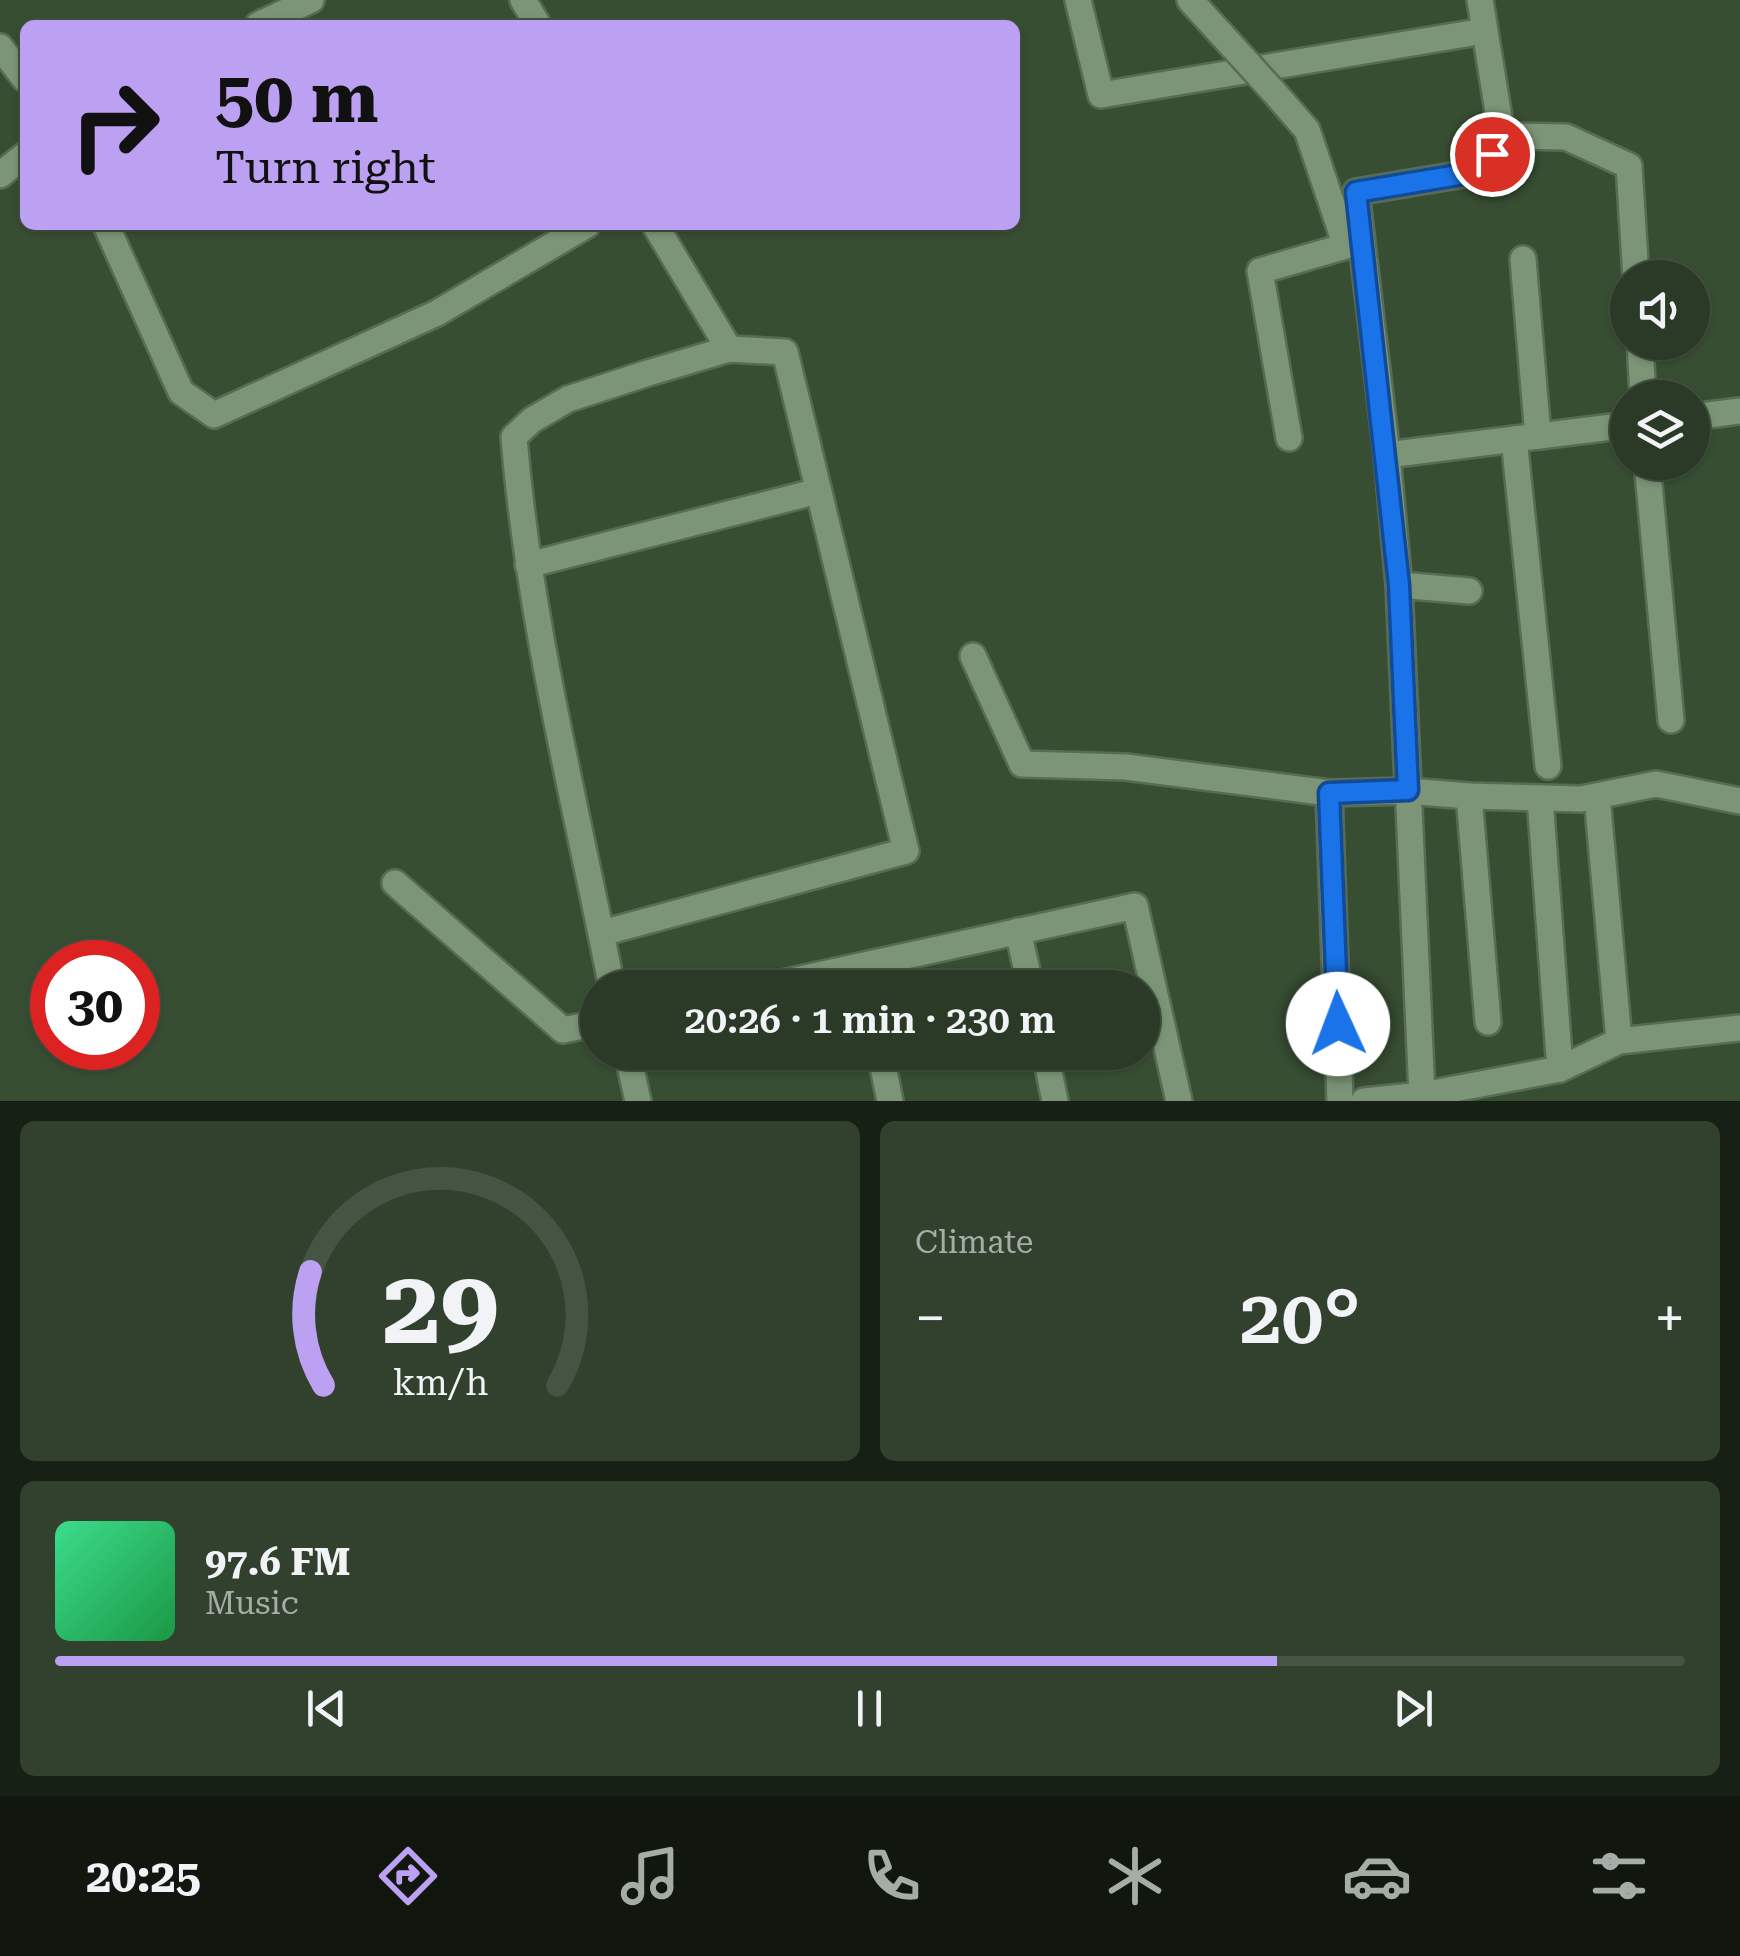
<!DOCTYPE html>
<html lang="en">
<head>
<meta charset="utf-8">
<style>
	:root { --surface:#2a3a26; --page:#32412e; --text:#f1f3f6; --muted:#a5ada7; --line:#465443; --accent:#bca0f2 }
	body { margin:0; font-family:"Roboto Serif",serif; background:var(--page); color:var(--text); height:100vh; display:flex; flex-direction:column; font-size:38px; white-space:nowrap }
	* { box-sizing:border-box; margin:0 }
	p { font-size:32px; color:var(--muted) }
	.icon { flex:none; width:55px; height:55px; fill:none; stroke:currentColor; stroke-width:2; stroke-linecap:round; stroke-linejoin:round }
	.map { position:relative; height:1101px; overflow:hidden }
	.drawer { display:flex; flex-direction:column; gap:20px; padding:20px; background:#172015; flex:1 }
	.drawer>* { flex:none }
	.top-card { position:absolute; left:20px; top:20px; width:1000px; height:210px; border-radius:15px; box-shadow:0 2px 8px #0004,0 0 0 2px var(--line); background:#bca0f2; color:#111; overflow:hidden }
	.buttons { position:absolute; left:1610px; top:260px; display:grid; gap:20px }
	.buttons a { display:grid; place-items:center; width:100px; height:100px; border-radius:50%; background:var(--surface); box-shadow:0 2px 8px #0004,0 0 0 2px var(--line); font-size:50px }
	.speed { position:absolute; left:30px; top:940px; display:flex; gap:20px; font-size:50px; font-weight:700; text-align:center }
	.speed>* { display:grid; place-content:center; width:130px; height:130px; border-radius:50%; background:var(--surface); box-shadow:0 2px 8px #0004,0 0 0 2px var(--line); line-height:1 }
	.speed .limit { border:15px solid #d22; background:#fff; color:#111 }
	.pin { position:absolute; display:grid; place-items:center; width:85px; height:85px; color:#fff; margin:-42px; border:5px solid #fff; border-radius:50%; box-shadow:0 2px 10px #0007 }
	.me { position:absolute; width:110px; margin:-55px; rotate:358deg; stroke-linejoin:round; filter:drop-shadow(0 0 8px #0008) }
	.turn { display:flex; align-items:center; gap:35px; height:210px; padding:0 30px; font-size:45px }
	.turn .icon { width:130px; height:130px; stroke-width:2.5 }
	.turn b { display:block; font-size:70px; line-height:85px }
	.big { font-size:75px; font-weight:600; line-height:1.1 }
	.drawer .widget { flex:1; display:flex; flex-direction:column; justify-content:center; gap:15px; min-width:0; padding:0 35px; border-radius:15px; background:var(--page) }
	.drawer .dial { align-items:center; gap:0 }
	.dial svg { height:260px; overflow:visible; fill:none; stroke:var(--line); stroke-width:7; stroke-linecap:round; text-anchor:middle }
	.dial text { fill:var(--text); stroke:none }
	.song { display:flex; align-items:center; gap:30px }
	.cover { width:120px; height:120px; border-radius:15px; background:linear-gradient(135deg,hsl(150 70% 55%),hsl(140 70% 35%)) }
	.played { height:10px; border-radius:5px; background:linear-gradient(90deg,var(--accent) 75%,var(--line) 75%) }
	.keys { display:flex; justify-content:space-around; direction:ltr }
	.heat { display:flex; justify-content:space-between; align-items:center; font-size:55px; direction:ltr }
	.drawer .tiles { flex:1; display:grid; gap:20px; grid-template-columns:1fr 1fr }
	.widget:last-child { grid-column:span 2 }
	.trip { position:absolute; left:580px; top:970px; width:580px; height:100px; border-radius:50px; background:var(--surface); box-shadow:0 2px 8px #0004,0 0 0 2px var(--line); font-weight:600; line-height:100px; text-align:center }
	.tabs { display:flex; height:160px; justify-content:space-around; align-items:center; background:#11170f; color:var(--muted) }
	.tabs .icon { width:70px; height:70px }
	.tabs .selected { color:var(--accent) }
	.tabs b { font-size:45px; color:var(--text) }
	.map>svg:first-child { display:block }
</style>
</head>
<body>
<div class="map">
<svg width="1740" height="1101" viewBox="0 0 1740 1101">
	<rect width="100%" height="100%" fill="#384e33"/>
	<g fill="none" stroke-linecap="round" stroke-linejoin="round">
		<defs>
			<g id="minor">
				<path d="M523,0L538,25"/>
				<path d="M1078,0L1101,95L1484,31"/>
				<path d="M1190,0L1233,47"/>
				<path d="M1480,0L1502,136L1566,137L1629,166L1636,278"/>
				<path d="M258,25L311,0"/>
				<path d="M0,47L25,79"/>
				<path d="M1273,91L1307,130L1346,246L1260,271L1289,438"/>
				<path d="M1502,136L1482,171L1356,192L1387,455L1628,425"/>
				<path d="M0,175L25,155"/>
				<path d="M106,225L181,392L214,415L437,313L587,225"/>
				<path d="M655,225L729,349"/>
				<path d="M1523,259L1538,436"/>
				<path d="M1640,342L1643,398"/>
				<path d="M1692,417L1740,411"/>
				<path d="M1514,439L1548,766"/>
				<path d="M1387,455L1399,585L1469,591"/>
				<path d="M1647,462L1671,720"/>
				<path d="M528,565L818,491"/>
				<path d="M1399,585L1422,1095"/>
				<path d="M973,656L1022,764L1126,767L1329,793L1408,791L1469,796L1581,799L1656,784L1740,801"/>
				<path d="M1329,793L1340,1101"/>
				<path d="M1469,796L1488,1022"/>
				<path d="M1597,796L1619,1041"/>
				<path d="M1540,798L1560,1069"/>
				<path d="M395,883L563,1030L598,1023"/>
				<path d="M1018,931L1031,988"/>
				<path d="M602,933L906,851L785,352L729,349L648,373L568,399L532,420L514,437C529,622 576,805 612,988"/>
				<path d="M759,988L1135,906L1179,1101"/>
				<path d="M627,1052L638,1101"/>
				<path d="M880,1052L890,1101"/>
				<path d="M1045,1052L1055,1101"/>
				<path d="M1364,1101L1422,1095L1560,1069L1619,1041L1740,1028"/>
			</g>
		</defs>
		<use href="#minor" stroke="#586b54" stroke-width="30"/>
		<use href="#minor" stroke="#7c9577" stroke-width="25"/>
		<defs>
			<path id="minor-bridge" d="M1233,47L1273,91"/>
		</defs>
		<use href="#minor-bridge" stroke="#586b54" stroke-width="30" stroke-linecap="butt"/>
		<use href="#minor-bridge" stroke="#7c9577" stroke-width="25"/>
	</g>
	<g fill="none" stroke-linecap="round" stroke-linejoin="round">
		<defs>
			<path id="route" d="M1338,1024L1329,793L1408,790L1399,585L1356,192L1482,171L1492,154"/>
		</defs>
		<use href="#route" stroke="#114b97" stroke-width="25"/>
		<use href="#route" stroke="#1a73e8" stroke-width="18"/>
	</g>
</svg>
<div class="buttons">
<a><svg class="icon" aria-label="sound" viewBox="0 0 24 24"><path d="M4 9h4l5-4v14l-5-4H4zM17 9q2 3 0 6"/></svg></a>
<a><svg class="icon" aria-label="layers" viewBox="0 0 24 24"><path d="M12 4l9 5-9 5-9-5zM3 14l9 5 9-5"/></svg></a>
</div>
<div class="speed"><div class="limit">30</div></div>
<div class="pin" style="left:1492px;top:154px;background:#d93025"><svg class="icon" aria-label="arrive" viewBox="0 0 24 24"><path d="M6 21V4h12l-3 4 3 4H6"/></svg></div>
<svg class="me" style="left:1338px;top:1024px" viewBox="-20 -20 40 40"><circle r="19" fill="#fff"/><path d="M0-13L10 11 0 6-10 11z" fill="#1a73e8"/></svg>
<div class="trip">20:26 · 1 min · 230 m</div>
<div class="top-card">
<div class="turn"><svg class="icon" aria-label="right" viewBox="0 0 24 24"><path d="M7 20v-9h11M14 6l5 5-5 5"/></svg><div><b>50 m</b>Turn right</div></div>
</div>
</div>
<section class="drawer">
<div class="tiles">
<div class="widget dial"><svg viewBox="0 0 100 80">
<path d="M14 69A42 42 0 1 1 86 69"/>
<path d="M14 69A42 42 0 0 1 10 34" stroke="#bca0f2"/>
<text x="50" y="56" font-size="32" font-weight="700">29</text>
<text x="50" y="72" font-size="11">km/h</text>
</svg></div>
<div class="widget"><p>Climate</p>
<div class="heat"><a>−</a><b class="big">20°</b><a>+</a></div>
</div>
<div class="widget">
<div class="song"><i class="cover"></i><div><b>97.6 FM</b><p>Music</p></div></div>
<div class="played"></div>
<div class="keys"><svg class="icon" aria-label="previous" viewBox="0 0 24 24"><path d="M18 5L8 12l10 7zM5 5v14"/></svg><svg class="icon" aria-label="pause" viewBox="0 0 24 24"><path d="M8 5v14M16 5v14"/></svg><svg class="icon" aria-label="next" viewBox="0 0 24 24"><path d="M6 5l10 7-10 7zM19 5v14"/></svg></div>
</div>
</div>
</section>
<nav class="tabs">
<b>20:25</b>
<svg class="icon selected" aria-label="directions" viewBox="0 0 24 24"><path d="M12 3l9 9-9 9-9-9zM9 14v-3h6M13 9l2 2-2 2"/></svg>
<svg class="icon" aria-label="music" viewBox="0 0 24 24"><path d="M9 18V5l10-2v13"/><circle cx="6" cy="18" r="3"/><circle cx="16" cy="16" r="3"/></svg>
<svg class="icon" aria-label="phone" viewBox="0 0 24 24"><path d="M5 4h4l2 5-3 2q2 4 5 5l2-3 5 2v4C11 20 4 13 5 4z"/></svg>
<svg class="icon" aria-label="climate" viewBox="0 0 24 24"><path d="M12 3v18M4 7l16 10M4 17L20 7"/></svg>
<svg class="icon" aria-label="car" viewBox="0 0 24 24"><path d="M5 17H2v-5l4-1 3-4h7l3 4 3 1v5h-3M9 17h6M6 11h13"/><circle cx="7" cy="17" r="2"/><circle cx="17" cy="17" r="2"/></svg>
<svg class="icon" aria-label="filters" viewBox="0 0 24 24"><path d="M4 7h16M4 17h16"/><circle cx="9" cy="7" r="2"/><circle cx="15" cy="17" r="2"/></svg>
</nav>
</body>
</html>
